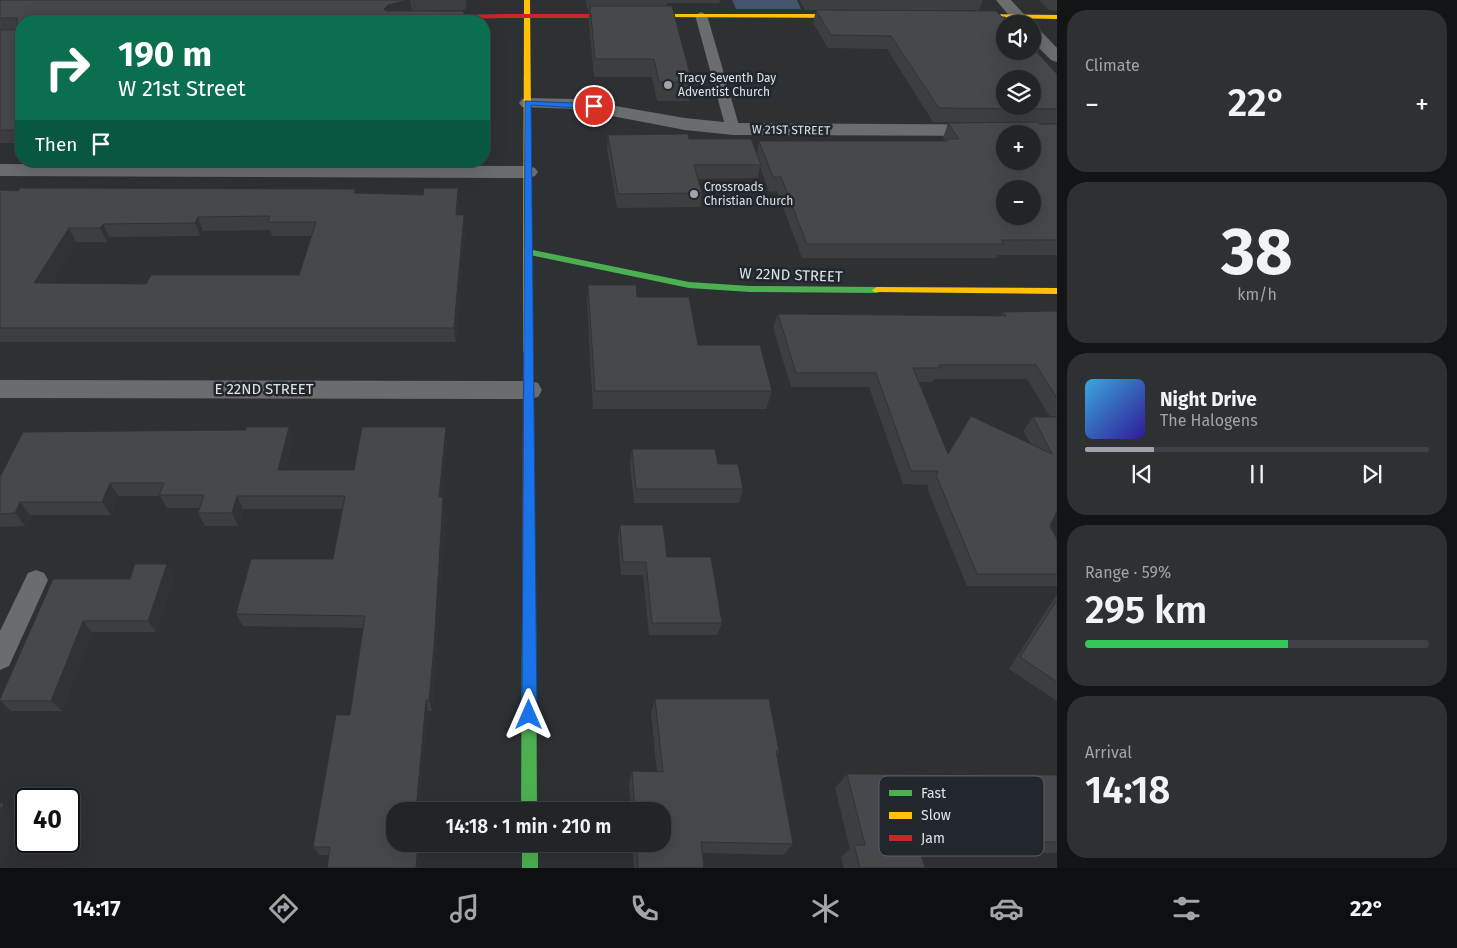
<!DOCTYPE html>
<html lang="en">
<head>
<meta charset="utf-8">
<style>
	:root { --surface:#222527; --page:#2e3133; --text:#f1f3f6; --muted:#a2a5a7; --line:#3f4244; --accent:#a0a3a8 }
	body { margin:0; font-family:"Fira Sans",sans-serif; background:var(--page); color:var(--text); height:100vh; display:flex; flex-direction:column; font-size:19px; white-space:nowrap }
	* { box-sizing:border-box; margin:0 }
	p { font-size:16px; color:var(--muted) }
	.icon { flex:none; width:28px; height:28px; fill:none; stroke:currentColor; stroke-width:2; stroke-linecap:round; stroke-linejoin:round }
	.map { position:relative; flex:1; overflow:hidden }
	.sheet { display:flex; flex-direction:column; gap:10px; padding:10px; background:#131415; width:400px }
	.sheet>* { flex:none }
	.hud { position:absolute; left:15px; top:15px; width:475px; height:152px; border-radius:20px; box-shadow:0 5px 20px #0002,0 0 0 1px var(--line); background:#0b6e4f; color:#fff; overflow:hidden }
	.buttons { position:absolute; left:996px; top:15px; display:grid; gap:10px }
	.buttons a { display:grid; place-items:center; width:45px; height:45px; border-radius:50%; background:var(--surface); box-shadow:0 5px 20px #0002,0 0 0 1px var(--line); font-size:25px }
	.speed { position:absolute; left:15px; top:788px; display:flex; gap:10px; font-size:25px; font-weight:700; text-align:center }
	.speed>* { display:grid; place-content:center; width:65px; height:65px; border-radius:50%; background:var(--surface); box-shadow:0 5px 20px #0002,0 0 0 1px var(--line); line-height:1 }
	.speed .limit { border:2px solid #111; border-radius:8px; background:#fff; color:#111 }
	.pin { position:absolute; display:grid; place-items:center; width:42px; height:42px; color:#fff; margin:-21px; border:2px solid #fff; border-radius:50%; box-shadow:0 1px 5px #0007 }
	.me { position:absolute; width:55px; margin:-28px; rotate:0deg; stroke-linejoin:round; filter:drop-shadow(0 0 4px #0008) }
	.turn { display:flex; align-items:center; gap:18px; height:105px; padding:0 20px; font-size:22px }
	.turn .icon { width:65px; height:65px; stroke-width:2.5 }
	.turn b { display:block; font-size:35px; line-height:42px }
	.then { display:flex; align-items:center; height:48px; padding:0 20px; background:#0003; gap:10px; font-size:19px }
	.big { font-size:38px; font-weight:600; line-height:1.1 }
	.sheet .card { flex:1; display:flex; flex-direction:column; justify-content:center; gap:8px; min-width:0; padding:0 18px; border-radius:20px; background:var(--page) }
	.sheet .dial { align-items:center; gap:0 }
	.dial b { font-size:65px; line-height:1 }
	.song { display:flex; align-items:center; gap:15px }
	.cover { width:60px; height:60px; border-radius:8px; background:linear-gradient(135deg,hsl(200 70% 55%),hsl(250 70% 35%)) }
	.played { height:5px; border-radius:2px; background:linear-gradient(90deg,var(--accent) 20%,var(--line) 20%) }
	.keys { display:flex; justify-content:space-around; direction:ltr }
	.heat { display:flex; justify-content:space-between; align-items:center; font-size:28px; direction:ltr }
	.charge { height:8px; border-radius:4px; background:linear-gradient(90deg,#34c759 59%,var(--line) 0) }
	.trip { position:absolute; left:386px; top:802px; width:285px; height:50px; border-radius:20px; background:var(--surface); box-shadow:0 5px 20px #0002,0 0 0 1px var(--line); font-weight:600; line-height:50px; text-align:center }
	.menu { display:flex; height:80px; justify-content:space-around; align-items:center; background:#0e0f10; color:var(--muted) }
	.menu .icon { width:35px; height:35px }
	.menu .on { color:var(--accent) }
	.menu b { font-size:22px; color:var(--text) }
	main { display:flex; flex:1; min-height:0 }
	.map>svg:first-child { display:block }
</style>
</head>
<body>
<main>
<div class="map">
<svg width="1057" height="868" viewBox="0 0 1057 868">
	<rect width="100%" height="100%" fill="#2e3134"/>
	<path fill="#43546d" d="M732,0H797L801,9H736Z"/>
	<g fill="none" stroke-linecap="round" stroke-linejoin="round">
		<g fill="#6b6c6e" fill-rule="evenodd">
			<path d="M701,12L707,15L740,129L738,132L733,133L726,129L695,15Z"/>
			<path d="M36,570L44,573L48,580L9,666L0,670V631L28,573Z"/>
		</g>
		<g fill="#6b6c6e" fill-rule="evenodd">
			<path d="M996,0H1011L1033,24H1016Z"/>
			<path d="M1032,26L1038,28L1057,48V62L1051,60L1032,41Z"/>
			<path d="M528,98L575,99L685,118L733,123L1057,125V137L1032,136V134H1005V136L733,135L685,130L575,109L522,107L519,103L522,99Z"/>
			<path d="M0,164L528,166L535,168L538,172L535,176L528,178L0,176Z"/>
			<path d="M0,380L529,381L538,383L542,390L538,397L529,399L0,398Z"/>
		</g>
		<g fill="#4caf50" fill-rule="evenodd">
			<path d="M528,249L689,282L750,286L877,287L882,290L877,293L750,292L689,288L525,254L523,252Z"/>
			<path d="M529,607L534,609L536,613L537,811H521L522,613L524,609Z"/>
			<rect x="522" y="844" width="16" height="24"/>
		</g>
		<g fill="#ffc107" fill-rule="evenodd">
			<path d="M524,0H530L533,352L528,356L523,352Z"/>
			<path d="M658,14H853L856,16L853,18L656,17L655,16Z"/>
			<path d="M964,14L1057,15V19L962,17L961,16Z"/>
			<path d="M877,287L1057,288V294L874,292L872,290Z"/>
		</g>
		<g fill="#c62828" fill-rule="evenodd">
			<path d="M503,14H658L661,16L658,18H503L392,21L412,16Z"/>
			<path d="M528,348L533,352L536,613L534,617L529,619L524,617L522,613L523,352Z"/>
		</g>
	</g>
	<g fill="#3c3e40" fill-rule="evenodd">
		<path d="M0,0H466V10L414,11H464L465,21H21V143H0V30H17H0Z"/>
		<path d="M586,0H720L719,3H667V6L692,82L689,101H657L652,77H594L589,23V9H587Z"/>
		<path d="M799,0H983L979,10H805Z"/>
		<path d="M1039,0H1057V11L1049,10Z"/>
		<path d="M816,10L1057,74V123H1038L1057,124V255H998L996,258H802L777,191L769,192L760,167L758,178L698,179L702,193L700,207L617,208L607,149L608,135L689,139L757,153L759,141H945L943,138L948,123H986L933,122L887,49L828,48L813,23Z"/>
		<path d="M355,189L356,194L459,201L458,215L465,228L456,342H0V190ZM270,230L272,236H312L299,275L146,284L51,283L76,242H107L109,237L200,236L203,231Z"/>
		<path d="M588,285L637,297L698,345L772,391L766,409H593L587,303Z"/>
		<path d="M1057,311V511L1050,526L1057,539V586H967L927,488L929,485L903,484L869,387H791L773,328L778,314L1001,316L1003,312ZM934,379H1027L1050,417H1033L1023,431L1030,443L948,454L919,382H932Z"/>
		<path d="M289,427L293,440L286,470H354L447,440L442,497L445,510L436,659L432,711H428L395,844H421L419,868H327L329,855H319L313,847L350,715L363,628L243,626L236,614L333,559L342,509H243L238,526H205L198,513L199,508H167L160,496H118L111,515H30L25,526L0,527V477L246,430Z"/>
		<path d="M632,449L718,464L743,489L739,503H634L630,463Z"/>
		<path d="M620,525L667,557L722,623L717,635H649L643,575H621L618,538Z"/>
		<path d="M175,575L156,632H92L62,711H11L0,701V699L53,579H130Z"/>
		<path d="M1057,594V701L1009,669Z"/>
		<path d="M655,699L779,751L777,755L793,844L783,855L702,853L704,868H634L632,844H662V811H631L629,784L632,771L657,772L651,713Z"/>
		<path d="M847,774L1057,775V853H921L925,868H844L841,857L850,849L835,788Z"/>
	</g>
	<g fill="#313234">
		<path d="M408,0H410L412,11L390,16L384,9L388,5Z"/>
		<path d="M458,188L459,201L457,228L456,215Z"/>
		<path d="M464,215L465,228L456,342L454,328Z"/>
		<path d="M198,217L203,231L200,236L195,223Z"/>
		<path d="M103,224L109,237L107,242L100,228Z"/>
		<path d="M69,228L76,242L42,297L34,283Z"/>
		<path d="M289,427L293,440L283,484L278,470Z"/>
		<path d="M446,427L447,440L441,510L439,497Z"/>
		<path d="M110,483L118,496L111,515L102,502Z"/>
		<path d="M237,496L243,509L238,526L232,513Z"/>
		<path d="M443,497L445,510L436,659L432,711L429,700Z"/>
		<path d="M20,502L30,515L25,526L15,513Z"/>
		<path d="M167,564L175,575L156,632L148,621Z"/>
		<path d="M83,621L92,632L62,711L51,701Z"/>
		<path d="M426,700L428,711L420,811H416Z"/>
		<path d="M4,803L22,814L1,868H0V812Z"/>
		<path d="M418,844H421L419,868H416Z"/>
	</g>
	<g fill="#46484b" stroke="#313234" fill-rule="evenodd">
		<path d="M0,0H408L388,5L384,9L386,11H464L463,21H21V130H0V30H17V18H0Z"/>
		<path d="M590,6H672L692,82H659L654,59H595Z"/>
		<path d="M816,10L996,11L1002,17H1005L1011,24H1005V51H1032V47L1057,74V109L939,108L891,36L831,35ZM1005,79H1032V106H1005Z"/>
		<path d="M1037,122L1039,124H1057V240H1001L1004,244H807L781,177H773L759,141H947L946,139H959L948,123ZM1005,134H1032V161H1005ZM1005,189H1032V216H1005Z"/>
		<path d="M688,134L689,139H751L761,165H694L702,193L618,194L608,135Z"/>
		<path d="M20,188H66L355,189L354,193L423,195L424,188H458L456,215H464L454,328H0V190L18,191ZM270,216L268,222H316L299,275H151L146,284L34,283L69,228H100L103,224L195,223L198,217Z"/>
		<path d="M588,285H636L637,297H689L698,345H760L772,391H595Z"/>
		<path d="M1057,311V398L1036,365H939L940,368H913L948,454L971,416L1052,454L1033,417H1057V511L1050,526L1057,539V574H977L936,475L938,471H911L876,373H796L778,314L1006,316L1003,312Z"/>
		<path d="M246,427H289L278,470H354L362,427H446L439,497H443L434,647L429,700H426L416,811H395V844H418L416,868H327L330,847H313L336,715H350L365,616L236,614L251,559H333L345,496H237L232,513H198L204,495H159L164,483H110L102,502H20L15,513L0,514V477L23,432L246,430Z"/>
		<path d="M632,449H715L718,464H738L743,489H636Z"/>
		<path d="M620,525H663L667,557H711L722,623H652L646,562H623Z"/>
		<path d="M135,564H167L148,621H83L51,701H0V699L53,579H130Z"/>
		<path d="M1057,600V682L1020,657Z"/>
		<path d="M655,699H769L779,751H776L793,844L701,842L704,868H638L637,844H662V811H635L632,771L663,772Z"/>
		<path d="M847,774L1057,775V842H917L925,868H860L854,845H865Z"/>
		<path d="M0,803H4L0,812Z"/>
	</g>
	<path fill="#1a73e8" stroke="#114b97" d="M525,101L594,104L598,106L594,109L531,105L537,715L535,720L529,723L524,720L522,715Z"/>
	<g fill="#a0a3a8" stroke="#22262d" stroke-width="2">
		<circle cx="668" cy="85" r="5"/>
		<circle cx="694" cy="194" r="5"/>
	</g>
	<g text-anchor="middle" stroke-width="5" stroke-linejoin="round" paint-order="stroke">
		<g font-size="12" fill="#dee1e6" stroke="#22262d" text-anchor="start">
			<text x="678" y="82">Tracy Seventh Day<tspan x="678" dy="14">Adventist Church</tspan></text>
			<text x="704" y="191">Crossroads<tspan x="704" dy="14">Christian Church</tspan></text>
		</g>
		<g font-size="12" fill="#dee1e6" stroke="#22262d">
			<text transform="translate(791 130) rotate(1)" y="4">W 21ST STREET</text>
		</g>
		<g font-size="15" fill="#dee1e6" stroke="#22262d">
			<text transform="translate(791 275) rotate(2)" y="5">W 22ND STREET</text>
			<text x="264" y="394">E 22ND STREET</text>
		</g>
	</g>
	<rect x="879" y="776" width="165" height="80" rx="8" fill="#22262d" stroke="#5a5e64" stroke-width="1"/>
	<rect x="889" y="790" width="23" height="6" fill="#4caf50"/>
	<rect x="889" y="812" width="23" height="7" fill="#ffc107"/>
	<rect x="889" y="835" width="23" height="6" fill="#c62828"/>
	<g font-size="14" fill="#dee1e6">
		<text x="921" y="798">Fast</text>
		<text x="921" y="820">Slow</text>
		<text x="921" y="843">Jam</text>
	</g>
</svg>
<div class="buttons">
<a><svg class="icon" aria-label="sound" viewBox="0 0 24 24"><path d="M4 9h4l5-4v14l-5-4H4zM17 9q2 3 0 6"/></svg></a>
<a><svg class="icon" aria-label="layers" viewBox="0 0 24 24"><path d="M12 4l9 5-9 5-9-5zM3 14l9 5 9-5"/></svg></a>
<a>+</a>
<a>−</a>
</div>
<div class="speed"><div class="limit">40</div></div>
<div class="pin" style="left:594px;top:106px;background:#d93025"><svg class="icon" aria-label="arrive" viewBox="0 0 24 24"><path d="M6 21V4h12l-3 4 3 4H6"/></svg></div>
<svg class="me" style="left:529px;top:715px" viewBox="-20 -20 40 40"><path d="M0-17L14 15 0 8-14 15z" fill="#1a73e8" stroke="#fff" stroke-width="4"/></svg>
<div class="trip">14:18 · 1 min · 210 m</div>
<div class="hud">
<div class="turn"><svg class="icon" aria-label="right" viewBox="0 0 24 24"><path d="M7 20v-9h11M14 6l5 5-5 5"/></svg><div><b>190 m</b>W 21st Street</div></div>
<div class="then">Then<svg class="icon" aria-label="arrive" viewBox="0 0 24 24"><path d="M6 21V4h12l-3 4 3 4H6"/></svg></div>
</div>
</div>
<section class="sheet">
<div class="card"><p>Climate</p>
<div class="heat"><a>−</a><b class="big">22°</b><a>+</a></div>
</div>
<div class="card dial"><b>38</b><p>km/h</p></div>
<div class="card">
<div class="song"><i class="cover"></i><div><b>Night Drive</b><p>The Halogens</p></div></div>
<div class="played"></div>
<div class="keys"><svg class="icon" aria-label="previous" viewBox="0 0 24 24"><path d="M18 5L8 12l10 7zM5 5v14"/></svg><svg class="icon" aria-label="pause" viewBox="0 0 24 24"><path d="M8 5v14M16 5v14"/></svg><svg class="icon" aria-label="next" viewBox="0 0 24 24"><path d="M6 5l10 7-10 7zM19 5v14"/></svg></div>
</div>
<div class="card"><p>Range · 59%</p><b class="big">295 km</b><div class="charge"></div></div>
<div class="card"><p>Arrival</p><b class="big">14:18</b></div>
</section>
</main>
<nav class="menu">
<b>14:17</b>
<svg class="icon on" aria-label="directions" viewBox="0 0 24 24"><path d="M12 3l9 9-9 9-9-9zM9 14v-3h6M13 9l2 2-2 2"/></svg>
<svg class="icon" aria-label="music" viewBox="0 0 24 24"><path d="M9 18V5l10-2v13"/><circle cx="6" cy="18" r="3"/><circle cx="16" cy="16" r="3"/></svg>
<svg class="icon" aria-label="phone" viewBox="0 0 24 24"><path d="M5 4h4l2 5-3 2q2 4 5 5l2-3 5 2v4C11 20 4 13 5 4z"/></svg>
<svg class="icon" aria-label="climate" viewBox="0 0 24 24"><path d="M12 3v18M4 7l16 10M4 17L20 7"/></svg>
<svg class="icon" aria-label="car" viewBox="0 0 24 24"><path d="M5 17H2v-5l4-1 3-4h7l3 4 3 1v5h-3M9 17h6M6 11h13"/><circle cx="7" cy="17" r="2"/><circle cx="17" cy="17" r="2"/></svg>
<svg class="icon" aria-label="filters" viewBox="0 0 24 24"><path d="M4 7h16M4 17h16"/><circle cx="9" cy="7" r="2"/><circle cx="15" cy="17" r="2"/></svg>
<b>22°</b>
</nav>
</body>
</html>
